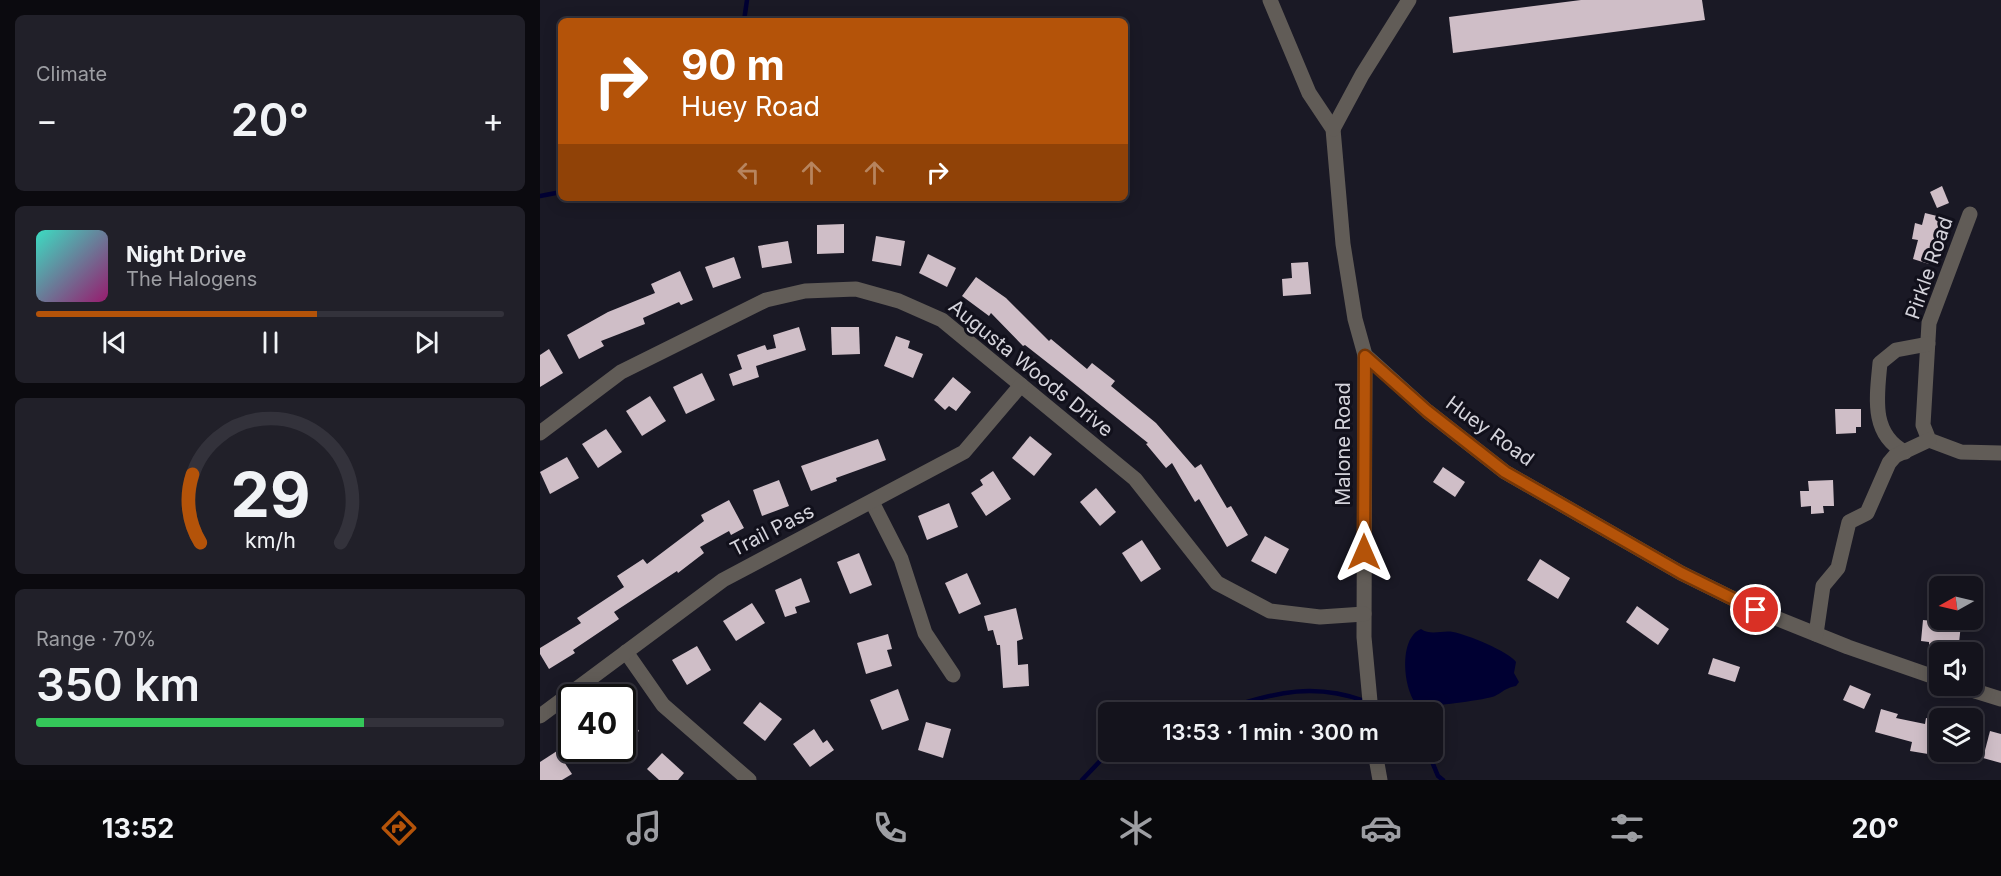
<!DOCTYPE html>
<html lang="en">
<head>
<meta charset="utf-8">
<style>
	:root { --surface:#14131c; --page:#212029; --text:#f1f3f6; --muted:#9d9ea3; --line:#33323b; --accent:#b45309 }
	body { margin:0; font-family:Inter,sans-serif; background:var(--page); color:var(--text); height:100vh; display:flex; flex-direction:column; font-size:22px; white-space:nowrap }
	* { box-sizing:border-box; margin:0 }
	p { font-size:20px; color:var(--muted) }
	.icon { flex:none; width:33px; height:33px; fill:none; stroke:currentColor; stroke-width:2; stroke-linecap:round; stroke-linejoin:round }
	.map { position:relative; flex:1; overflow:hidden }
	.sheet { display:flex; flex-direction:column; gap:15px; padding:15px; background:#0b0a0f; width:540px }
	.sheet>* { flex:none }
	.hud { position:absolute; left:18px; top:18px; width:570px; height:183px; border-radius:9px; box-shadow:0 3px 15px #0003,0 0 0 2px var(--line); background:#b45309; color:#fff; overflow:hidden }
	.needle { width:39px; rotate:262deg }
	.tools { position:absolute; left:1389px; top:576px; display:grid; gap:12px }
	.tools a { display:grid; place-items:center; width:54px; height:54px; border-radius:9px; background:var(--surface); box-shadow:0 3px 15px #0003,0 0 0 2px var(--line); font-size:30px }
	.speed { position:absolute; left:18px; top:684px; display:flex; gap:12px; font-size:30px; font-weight:700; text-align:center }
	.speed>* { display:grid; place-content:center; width:78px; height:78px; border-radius:50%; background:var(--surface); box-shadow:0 3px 15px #0003,0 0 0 2px var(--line); line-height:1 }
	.speed .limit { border:3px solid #111; border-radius:9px; background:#fff; color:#111 }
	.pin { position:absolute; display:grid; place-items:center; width:51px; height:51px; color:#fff; margin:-26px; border:3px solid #fff; border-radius:50%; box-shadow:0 2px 6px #0007 }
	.me { position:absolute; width:66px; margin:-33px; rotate:0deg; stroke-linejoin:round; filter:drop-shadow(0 0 4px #0008) }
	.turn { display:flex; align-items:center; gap:21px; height:126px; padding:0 24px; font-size:27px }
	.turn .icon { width:78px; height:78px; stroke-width:2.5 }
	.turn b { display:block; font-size:42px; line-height:51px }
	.lanes { display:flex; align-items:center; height:57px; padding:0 24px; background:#0003; justify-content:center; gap:30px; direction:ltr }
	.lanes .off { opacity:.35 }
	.big { font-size:45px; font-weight:600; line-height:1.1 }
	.sheet .widget { flex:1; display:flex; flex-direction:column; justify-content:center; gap:9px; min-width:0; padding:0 21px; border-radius:9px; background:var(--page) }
	.sheet .dial { align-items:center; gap:0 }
	.dial svg { height:156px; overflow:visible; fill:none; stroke:var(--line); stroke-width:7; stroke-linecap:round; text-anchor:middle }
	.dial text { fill:var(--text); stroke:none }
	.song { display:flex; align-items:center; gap:18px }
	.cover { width:72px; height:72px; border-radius:9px; background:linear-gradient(135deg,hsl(170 70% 55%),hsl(320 70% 35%)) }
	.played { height:6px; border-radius:3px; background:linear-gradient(90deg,var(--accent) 60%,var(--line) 60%) }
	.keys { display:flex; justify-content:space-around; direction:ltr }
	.heat { display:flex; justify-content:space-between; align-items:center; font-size:33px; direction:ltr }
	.charge { height:9px; border-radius:4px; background:linear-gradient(90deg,#34c759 70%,var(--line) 0) }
	.trip { position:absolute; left:558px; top:702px; width:345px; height:60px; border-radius:9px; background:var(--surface); box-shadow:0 3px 15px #0003,0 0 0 2px var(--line); font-weight:600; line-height:60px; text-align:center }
	.tabs { display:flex; height:96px; justify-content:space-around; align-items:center; background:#08080b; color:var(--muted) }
	.tabs .icon { width:42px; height:42px }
	.tabs .current { color:var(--accent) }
	.tabs b { font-size:27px; color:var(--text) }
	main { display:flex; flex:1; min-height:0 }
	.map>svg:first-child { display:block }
</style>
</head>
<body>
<main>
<section class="sheet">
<div class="widget"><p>Climate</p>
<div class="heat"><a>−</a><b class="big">20°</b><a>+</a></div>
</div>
<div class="widget">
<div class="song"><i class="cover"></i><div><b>Night Drive</b><p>The Halogens</p></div></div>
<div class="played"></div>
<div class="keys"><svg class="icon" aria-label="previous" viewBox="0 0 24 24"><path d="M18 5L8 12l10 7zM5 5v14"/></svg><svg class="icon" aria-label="pause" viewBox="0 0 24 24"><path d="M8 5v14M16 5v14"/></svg><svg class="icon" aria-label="next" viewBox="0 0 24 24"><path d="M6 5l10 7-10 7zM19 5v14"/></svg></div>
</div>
<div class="widget dial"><svg viewBox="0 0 100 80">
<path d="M14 69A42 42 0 1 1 86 69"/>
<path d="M14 69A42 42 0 0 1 10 34" stroke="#b45309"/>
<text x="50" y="56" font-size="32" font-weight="700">29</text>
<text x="50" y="72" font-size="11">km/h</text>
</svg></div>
<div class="widget"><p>Range · 70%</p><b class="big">350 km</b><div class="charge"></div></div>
</section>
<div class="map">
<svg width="1461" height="780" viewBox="0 0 1461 780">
	<rect width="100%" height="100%" fill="#1a1925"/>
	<path fill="#000032" d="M881,629C891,636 902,630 913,632C926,634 970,652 976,662L974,673L979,682L976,686C963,689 965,691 955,696C946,700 889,707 878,706C863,691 858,638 881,629Z"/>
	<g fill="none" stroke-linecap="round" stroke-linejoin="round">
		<g stroke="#000032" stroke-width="4.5">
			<path d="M204,21L207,0"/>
			<path d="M0,196L21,192"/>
			<path d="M672,712C729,696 766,680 825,701"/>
			<path d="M888,752L898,776L903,780"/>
			<path d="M542,780L561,760L573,752"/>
		</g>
	</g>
	<g fill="#cfbec7">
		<path d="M1041,0H1162L1165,20L913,53L909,17Z"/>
		<path d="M1402,186L1409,203L1397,208L1390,192Z"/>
		<path d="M1385,213L1401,217L1389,264L1373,259L1378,240L1372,239L1375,223L1382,225Z"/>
		<path d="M304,224V253L277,254V225Z"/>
		<path d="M336,236L365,241L361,266L332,261Z"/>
		<path d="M248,241L252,263L222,268L218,246Z"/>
		<path d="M388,254L416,268L407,287L379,273Z"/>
		<path d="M194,257L201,278L173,288L165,267Z"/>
		<path d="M768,262L771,294L743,296L742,279L752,278L751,263Z"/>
		<path d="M140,271L153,300L141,305L139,302L103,318L105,324L61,341L64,346L39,359L27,335L68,312L115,293L111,284Z"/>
		<path d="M436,277L466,298L509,341L511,339L547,369L552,363L575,381L571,386L616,423L655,468L661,464L687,508L691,506L708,535L687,547L659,499L655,502L632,463L626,468L606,444L608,443L522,374L485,345L483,346L451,313L449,316L422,296Z"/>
		<path d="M259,327L266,350L216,366L219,377L193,386L189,374L202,369L197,355L225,345L227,350L236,348L233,335Z"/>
		<path d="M291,327H319L320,354L292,355Z"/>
		<path d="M356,336L370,341L368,348L383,354L373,378L344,366Z"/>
		<path d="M9,349L23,373L0,387V355Z"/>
		<path d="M162,373L175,400L146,414L133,387Z"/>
		<path d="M413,377L431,392L416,411L409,406L405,410L394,400Z"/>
		<path d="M110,396L126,421L102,436L86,411Z"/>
		<path d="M1295,409H1321V427H1316V433L1296,434Z"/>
		<path d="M66,429L82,452L58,468L42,444Z"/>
		<path d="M490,436L512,454L494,476L472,458Z"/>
		<path d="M338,439L346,460L296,478L297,481L271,491L261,466Z"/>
		<path d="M27,457L39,478L10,494L0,472Z"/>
		<path d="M903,467L925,482L915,497L893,482Z"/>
		<path d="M453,471L471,499L446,516L431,493L443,485L440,480Z"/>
		<path d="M239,480L249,506L222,516L213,490Z"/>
		<path d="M1293,480L1294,506H1283L1284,513L1271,514V506L1261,507L1260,491H1269L1268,481Z"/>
		<path d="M556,488L576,512L560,526L540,502Z"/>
		<path d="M189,500L204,528L191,535L189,531L160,547L164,553L138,573L137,571L74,612L79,619L33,650L35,653L9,669L0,654V648L41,623L37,618L84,587L77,576L103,559L107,564L164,521L161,515Z"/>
		<path d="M409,503L418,527L387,540L378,516Z"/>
		<path d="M725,536L749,549L736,574L711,561Z"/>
		<path d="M602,540L621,569L601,582L582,553Z"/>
		<path d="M319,553L332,585L310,594L297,562Z"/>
		<path d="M1000,559L1030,578L1018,599L987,580Z"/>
		<path d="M427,573L441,604L419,614L405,583Z"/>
		<path d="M261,578L270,602L255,607L257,613L245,617L235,590Z"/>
		<path d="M212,603L225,623L196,641L183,621Z"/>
		<path d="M1097,606L1129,629L1118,645L1086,622Z"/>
		<path d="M476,608L483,639L477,641L478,665L488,664L489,686L463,688L460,645H457L453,630L448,631L444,616Z"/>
		<path d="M1383,620L1421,624L1419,643L1405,642V649L1389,647V642L1381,641Z"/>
		<path d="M348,634L352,649L347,650L352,666L326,674L317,643Z"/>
		<path d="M157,646L171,670L147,685L132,660Z"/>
		<path d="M1173,658L1200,667L1195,682L1168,674Z"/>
		<path d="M1310,685L1331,694L1324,709L1303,700Z"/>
		<path d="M358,689L369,720L342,730L330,700Z"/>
		<path d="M220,702L242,719L225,741L203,723Z"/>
		<path d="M82,707L99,731L82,743Z"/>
		<path d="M1341,709L1358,714L1356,718L1385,724L1386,718L1399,721L1397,729L1400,730V750L1389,748L1388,754L1370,751L1372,742L1335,732Z"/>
		<path d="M386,722L411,729L403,758L378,750Z"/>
		<path d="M274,729L283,743L287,740L294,750L270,767L253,744Z"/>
		<path d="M1450,731L1461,734V763L1443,758Z"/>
		<path d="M17,751L32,774L22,780H0V762Z"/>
		<path d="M122,753L144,773L138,780H119L107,769Z"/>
	</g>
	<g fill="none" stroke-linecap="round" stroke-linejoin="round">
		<g stroke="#615c57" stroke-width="15">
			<path d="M730,0L769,93L793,129L803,244L815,319L825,355L887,411L965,472L1141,573L1216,610L1308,647L1400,679"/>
			<path d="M793,129L822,75L869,0"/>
			<path d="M1430,214L1389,323L1383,425L1389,440L1421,452L1461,453"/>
			<path d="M825,355L824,637L831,712"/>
			<path d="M0,433L81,372L226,300L265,291L316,289L359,301L402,320L595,479L677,583L730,611L780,617L824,614"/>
			<path d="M1365,452C1330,434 1337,396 1340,363L1356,350L1388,344"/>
			<path d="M332,502L361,559L385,633L413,675"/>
			<path d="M1276,634L1283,586L1298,568L1309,522L1327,513L1349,463L1355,456L1389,440"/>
			<path d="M86,652L123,705L209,780"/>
			<path d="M1419,686L1461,699"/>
			<path d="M0,716L183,580L424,452L481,385"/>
			<path d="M835,752L840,780"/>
		</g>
	</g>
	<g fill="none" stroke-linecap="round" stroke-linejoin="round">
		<defs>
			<path id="route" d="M824,552L825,356L887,411L965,472L1141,573L1216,610"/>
		</defs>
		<use href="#route" stroke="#753606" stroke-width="15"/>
		<use href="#route" stroke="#b45309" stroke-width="10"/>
	</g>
	<g text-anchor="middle" stroke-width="6" stroke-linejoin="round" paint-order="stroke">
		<g font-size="20" fill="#d4d3db" stroke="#11101b">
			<text transform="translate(1389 268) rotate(-71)" y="7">Pirkle Road</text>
			<text transform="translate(491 368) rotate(39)" y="7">Augusta Woods Drive</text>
			<text transform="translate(950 431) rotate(36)" y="7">Huey Road</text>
			<text transform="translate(803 444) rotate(-90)" y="7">Malone Road</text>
			<text transform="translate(232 530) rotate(-27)" y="7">Trail Pass</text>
		</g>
	</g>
</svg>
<div class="tools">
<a><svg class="needle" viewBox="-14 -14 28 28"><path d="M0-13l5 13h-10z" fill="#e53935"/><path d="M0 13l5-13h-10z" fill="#9d9ea3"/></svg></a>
<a><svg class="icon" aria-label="sound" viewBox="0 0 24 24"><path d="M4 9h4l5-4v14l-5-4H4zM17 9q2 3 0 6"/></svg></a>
<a><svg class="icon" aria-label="layers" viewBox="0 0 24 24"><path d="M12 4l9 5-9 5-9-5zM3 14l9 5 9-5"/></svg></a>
</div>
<div class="speed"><div class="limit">40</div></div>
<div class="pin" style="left:1216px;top:610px;background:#d93025"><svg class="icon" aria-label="arrive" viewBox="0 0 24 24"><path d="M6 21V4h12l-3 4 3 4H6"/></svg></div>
<svg class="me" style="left:824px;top:552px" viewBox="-20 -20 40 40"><path d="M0-17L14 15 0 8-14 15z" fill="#b45309" stroke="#fff" stroke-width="4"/></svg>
<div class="trip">13:53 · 1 min · 300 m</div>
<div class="hud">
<div class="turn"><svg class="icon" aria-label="right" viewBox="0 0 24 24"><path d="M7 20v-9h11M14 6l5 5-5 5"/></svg><div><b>90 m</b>Huey Road</div></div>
<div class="lanes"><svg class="icon off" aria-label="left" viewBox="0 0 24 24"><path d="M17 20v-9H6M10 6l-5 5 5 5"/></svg><svg class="icon off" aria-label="ahead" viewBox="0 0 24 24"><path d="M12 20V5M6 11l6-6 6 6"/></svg><svg class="icon off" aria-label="ahead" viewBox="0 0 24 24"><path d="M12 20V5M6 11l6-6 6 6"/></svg><svg class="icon" aria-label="right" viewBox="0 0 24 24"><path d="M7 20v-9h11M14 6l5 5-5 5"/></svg></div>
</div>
</div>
</main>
<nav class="tabs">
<b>13:52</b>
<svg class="icon current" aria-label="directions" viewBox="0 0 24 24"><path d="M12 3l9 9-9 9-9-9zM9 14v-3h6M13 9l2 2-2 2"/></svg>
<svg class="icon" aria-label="music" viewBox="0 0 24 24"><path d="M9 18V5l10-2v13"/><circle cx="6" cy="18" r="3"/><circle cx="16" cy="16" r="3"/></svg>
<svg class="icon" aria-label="phone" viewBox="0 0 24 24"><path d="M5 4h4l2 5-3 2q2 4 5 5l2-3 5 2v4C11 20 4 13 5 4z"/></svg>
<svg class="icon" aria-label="climate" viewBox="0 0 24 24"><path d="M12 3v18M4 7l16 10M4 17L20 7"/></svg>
<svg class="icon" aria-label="car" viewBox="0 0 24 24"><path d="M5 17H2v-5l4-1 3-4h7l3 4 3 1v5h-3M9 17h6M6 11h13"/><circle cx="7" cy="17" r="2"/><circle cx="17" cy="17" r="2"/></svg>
<svg class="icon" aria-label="filters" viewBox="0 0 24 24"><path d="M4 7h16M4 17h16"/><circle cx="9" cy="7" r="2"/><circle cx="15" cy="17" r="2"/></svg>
<b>20°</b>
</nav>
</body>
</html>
